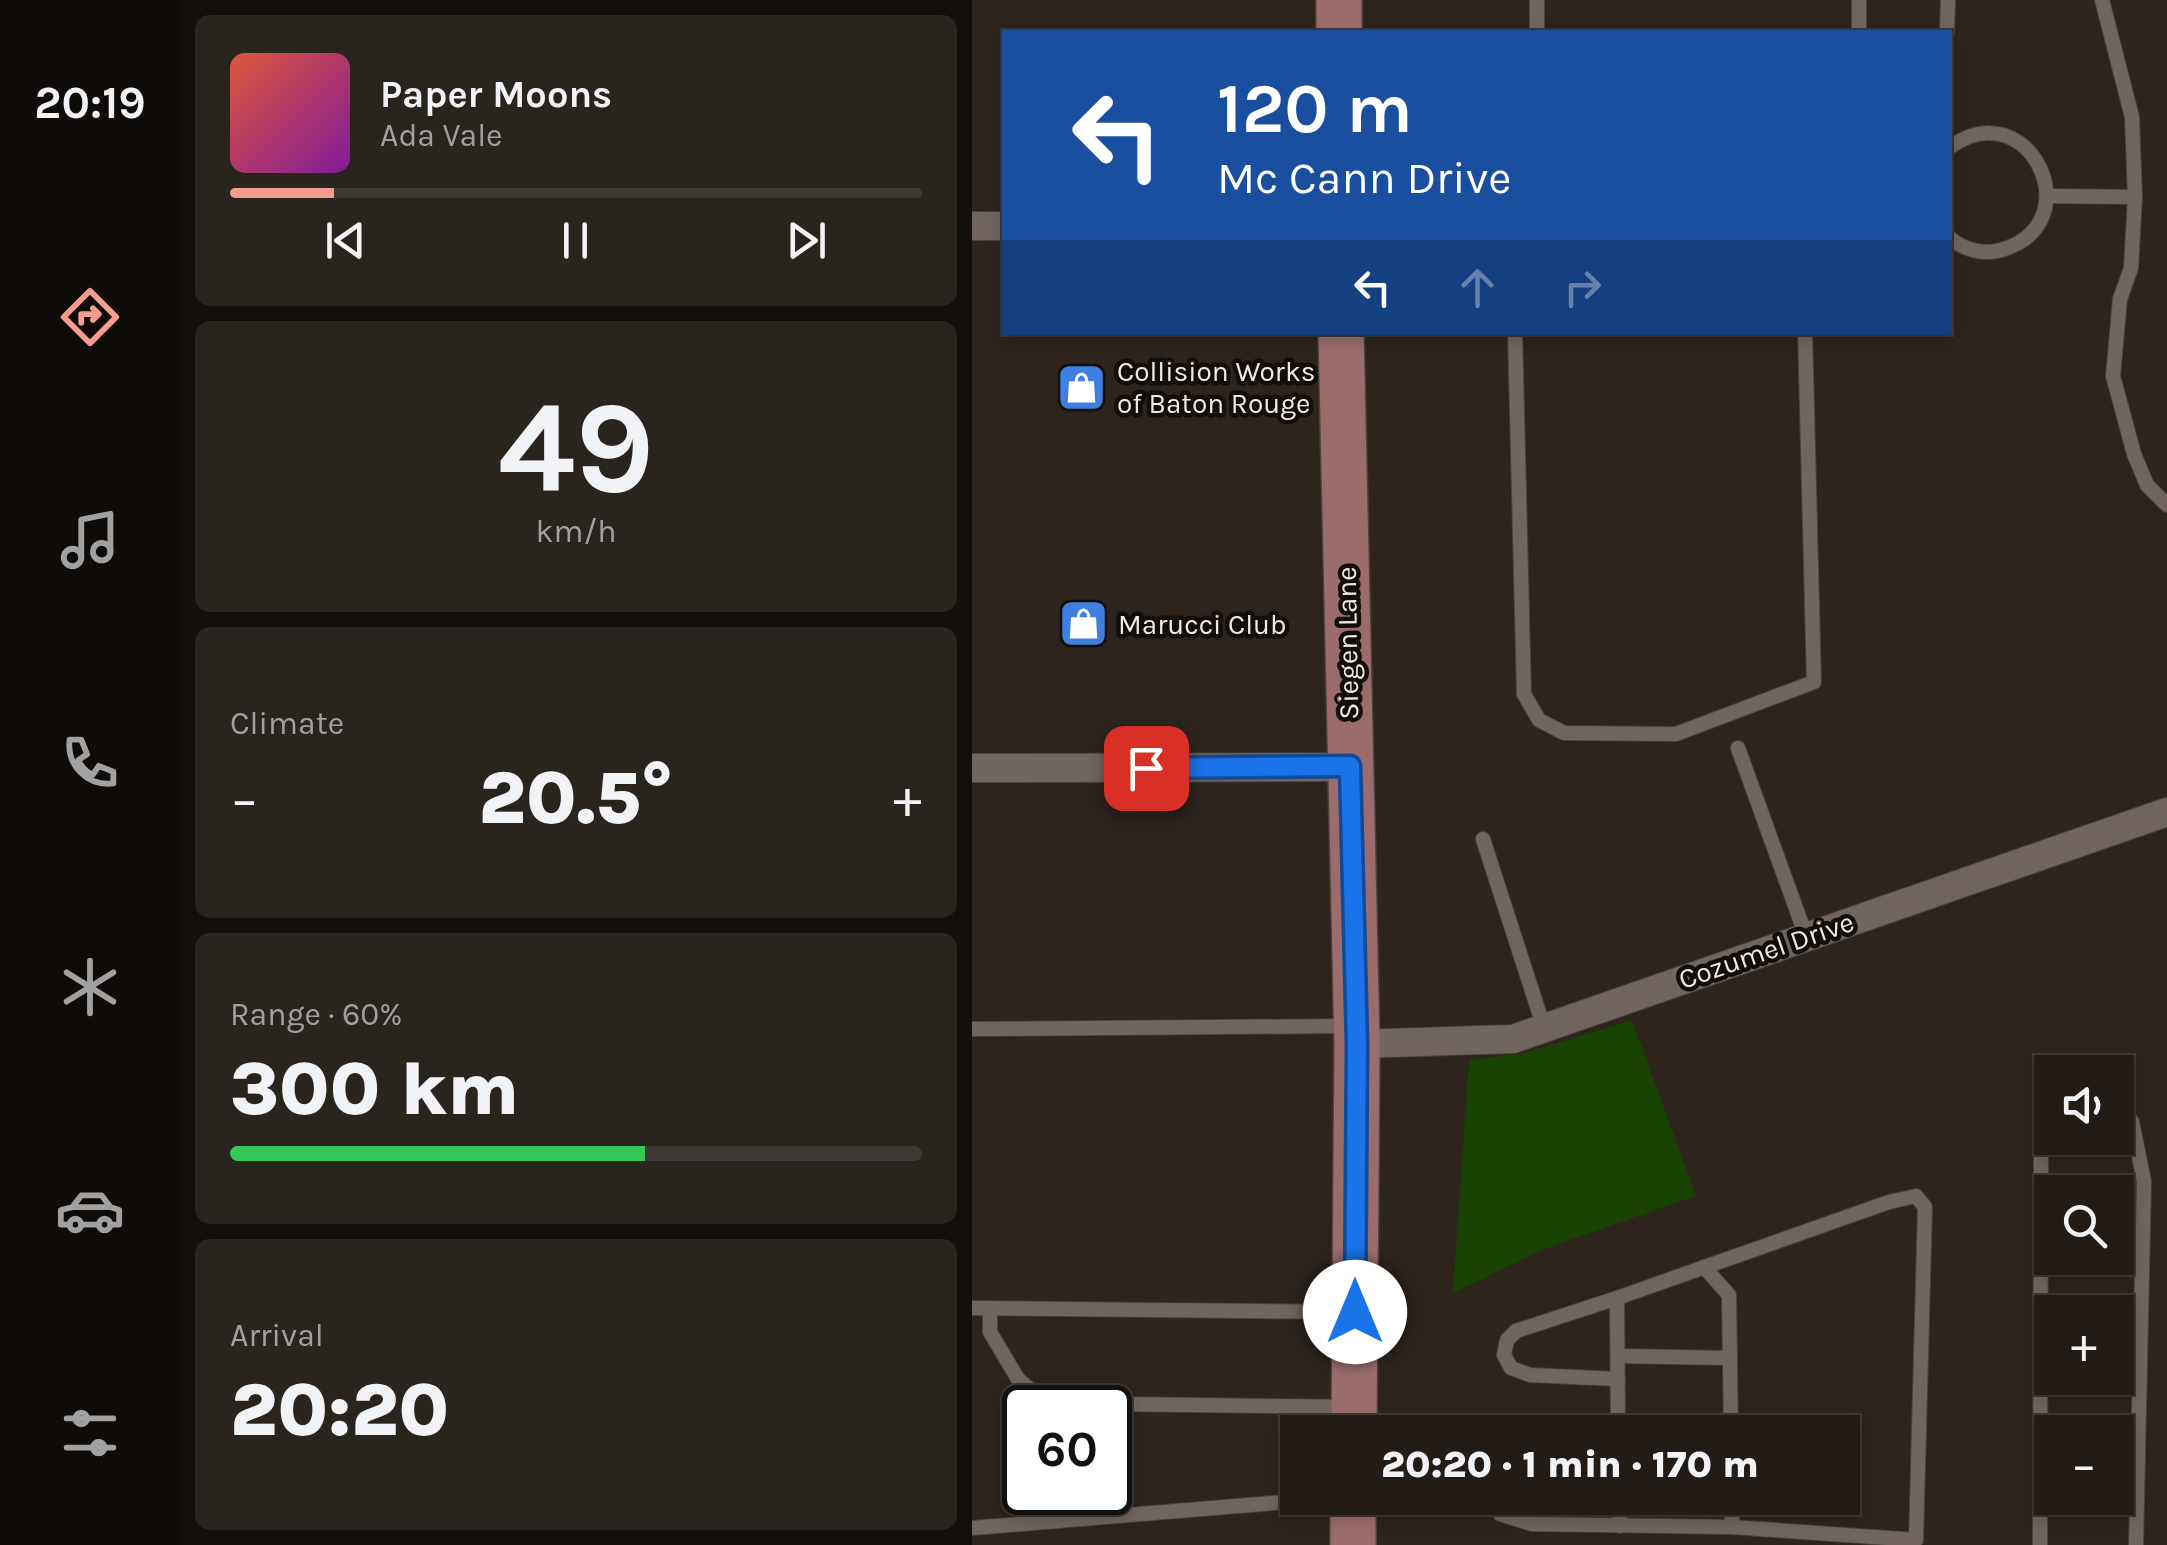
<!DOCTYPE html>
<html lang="en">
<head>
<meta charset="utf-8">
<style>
	:root { --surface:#221b16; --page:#2a241f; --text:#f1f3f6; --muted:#a2a1a1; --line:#3f3935; --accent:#f49d8c }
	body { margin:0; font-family:Karla,sans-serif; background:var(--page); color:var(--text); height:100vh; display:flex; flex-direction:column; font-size:38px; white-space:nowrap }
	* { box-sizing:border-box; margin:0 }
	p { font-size:32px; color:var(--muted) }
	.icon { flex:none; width:55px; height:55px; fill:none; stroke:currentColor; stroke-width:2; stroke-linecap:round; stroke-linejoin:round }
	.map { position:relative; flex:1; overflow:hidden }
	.sheet { display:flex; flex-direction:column; gap:15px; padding:15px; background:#130f0c; width:792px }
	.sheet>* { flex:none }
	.banner { position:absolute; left:30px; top:30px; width:950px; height:305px; border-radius:0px; box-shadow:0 5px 15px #0003,0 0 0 2px var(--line); background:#1a4fa0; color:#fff; overflow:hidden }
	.fabs { position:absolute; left:1062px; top:1055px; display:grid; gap:20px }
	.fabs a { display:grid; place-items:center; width:100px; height:100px; border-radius:0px; background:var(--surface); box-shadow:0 5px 15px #0003,0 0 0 2px var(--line); font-size:50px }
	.speed { position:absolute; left:30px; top:1385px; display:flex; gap:20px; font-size:50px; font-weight:700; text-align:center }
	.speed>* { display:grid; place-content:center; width:130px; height:130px; border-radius:50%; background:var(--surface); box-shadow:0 5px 15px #0003,0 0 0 2px var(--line); line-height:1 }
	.speed .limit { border:5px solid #111; border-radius:15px; background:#fff; color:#111 }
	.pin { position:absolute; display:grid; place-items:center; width:85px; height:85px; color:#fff; margin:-42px; border-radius:20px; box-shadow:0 5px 15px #0006 }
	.me { position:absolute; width:110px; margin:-55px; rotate:0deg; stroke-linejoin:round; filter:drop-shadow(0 0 8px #0008) }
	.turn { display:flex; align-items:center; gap:35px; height:210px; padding:0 50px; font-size:45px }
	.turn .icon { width:130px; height:130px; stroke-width:2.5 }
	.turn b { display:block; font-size:70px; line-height:85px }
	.lanes { display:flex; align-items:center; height:95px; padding:0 50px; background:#0003; justify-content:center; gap:50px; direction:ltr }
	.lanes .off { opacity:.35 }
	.big { font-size:75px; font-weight:800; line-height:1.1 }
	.sheet .card { flex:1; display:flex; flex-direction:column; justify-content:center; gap:15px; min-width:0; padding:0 35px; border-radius:15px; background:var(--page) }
	.sheet .dial { align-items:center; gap:0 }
	.dial b { font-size:130px; line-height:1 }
	.song { display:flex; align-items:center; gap:30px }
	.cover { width:120px; height:120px; border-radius:15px; background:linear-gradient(135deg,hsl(10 70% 55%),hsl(290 70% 35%)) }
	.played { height:10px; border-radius:5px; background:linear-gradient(90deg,var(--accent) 15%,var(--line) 15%) }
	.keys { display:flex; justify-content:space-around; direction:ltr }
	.heat { display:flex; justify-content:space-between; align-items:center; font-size:55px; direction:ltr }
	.charge { height:15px; border-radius:8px; background:linear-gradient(90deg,#34c759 60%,var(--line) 0) }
	.trip { position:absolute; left:308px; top:1415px; width:580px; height:100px; border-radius:0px; background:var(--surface); box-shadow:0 5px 15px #0003,0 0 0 2px var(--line); font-weight:800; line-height:100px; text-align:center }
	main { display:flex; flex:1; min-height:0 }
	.dock { display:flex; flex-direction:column; width:180px; justify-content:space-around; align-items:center; background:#0e0b09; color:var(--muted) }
	.dock .icon { width:70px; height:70px }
	.dock .active { color:var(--accent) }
	.dock b { font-size:45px; color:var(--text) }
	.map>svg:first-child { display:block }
</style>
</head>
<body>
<main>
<nav class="dock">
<b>20:19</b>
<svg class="icon active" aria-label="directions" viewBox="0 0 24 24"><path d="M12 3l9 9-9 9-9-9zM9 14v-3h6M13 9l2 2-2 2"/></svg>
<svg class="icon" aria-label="music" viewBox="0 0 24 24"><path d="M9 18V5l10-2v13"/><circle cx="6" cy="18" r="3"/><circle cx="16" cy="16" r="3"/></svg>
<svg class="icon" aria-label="phone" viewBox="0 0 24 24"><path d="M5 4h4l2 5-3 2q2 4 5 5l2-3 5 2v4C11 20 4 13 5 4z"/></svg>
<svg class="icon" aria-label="climate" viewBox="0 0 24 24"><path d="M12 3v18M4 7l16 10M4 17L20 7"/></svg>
<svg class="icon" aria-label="car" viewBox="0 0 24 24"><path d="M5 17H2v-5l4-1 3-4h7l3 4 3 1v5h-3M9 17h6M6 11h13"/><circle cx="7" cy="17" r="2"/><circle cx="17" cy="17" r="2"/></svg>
<svg class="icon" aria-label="filters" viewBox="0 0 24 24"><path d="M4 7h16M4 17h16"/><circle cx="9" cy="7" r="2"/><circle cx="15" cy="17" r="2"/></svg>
</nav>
<section class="sheet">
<div class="card">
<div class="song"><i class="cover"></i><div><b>Paper Moons</b><p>Ada Vale</p></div></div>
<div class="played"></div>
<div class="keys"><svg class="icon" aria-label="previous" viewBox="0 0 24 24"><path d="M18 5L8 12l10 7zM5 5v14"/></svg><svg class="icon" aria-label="pause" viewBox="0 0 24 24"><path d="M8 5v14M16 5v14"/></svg><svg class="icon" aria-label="next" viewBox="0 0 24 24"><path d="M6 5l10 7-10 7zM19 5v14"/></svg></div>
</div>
<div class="card dial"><b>49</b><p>km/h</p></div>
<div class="card"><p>Climate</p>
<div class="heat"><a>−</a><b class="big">20.5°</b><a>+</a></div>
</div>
<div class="card"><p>Range · 60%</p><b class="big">300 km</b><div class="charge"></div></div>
<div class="card"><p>Arrival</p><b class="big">20:20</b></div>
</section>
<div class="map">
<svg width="1195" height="1545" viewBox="0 0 1195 1545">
	<rect width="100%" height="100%" fill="#2d241e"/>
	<path fill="#184202" d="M660,1020L724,1196L572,1249L481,1293L497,1060L553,1053Z"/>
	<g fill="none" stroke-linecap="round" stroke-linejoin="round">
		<defs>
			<g id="lane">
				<path d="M565,0V32"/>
				<path d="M1130,0L1160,117L1163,197"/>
				<path d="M887,32V0"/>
				<path d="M975,32L976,0"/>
				<path d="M978,147C1057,90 1121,224 1029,250C1011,255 992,250 978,238"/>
				<path d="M1075,196L1163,197L1159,268L1148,299L1141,376L1162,454L1175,485L1195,505"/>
				<path d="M543,332L552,694L567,720L592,733L704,734L842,682L833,332"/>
				<path d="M766,748L834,936"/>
				<path d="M511,839L572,1028"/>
				<path d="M0,1029L378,1026"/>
				<path d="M1145,1109L1150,1108L1160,1122L1172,1181L1164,1545"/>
				<path d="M732,1267L757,1295L759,1432"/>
				<path d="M645,1298L544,1331L535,1340L532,1355L539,1368L558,1375L646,1379"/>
				<path d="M0,1308L379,1312"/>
				<path d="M18,1308V1332L46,1379L65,1395L141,1404L376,1407"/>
				<path d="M646,1356L758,1358"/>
				<path d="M387,1430L517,1428V1432"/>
				<path d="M523,1498L528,1514L560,1524L760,1527L944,1540L953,1207L944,1196L917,1202L645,1298L646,1432"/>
				<path d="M647,1498L648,1526"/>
				<path d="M760,1498V1527"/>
				<path d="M0,1528L362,1498"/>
				<path d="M1068,1545L1069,1137L1080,1133"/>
			</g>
			<g id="street">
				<path d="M0,226H32"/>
				<path d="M0,768L378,767"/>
				<path d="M385,1044L541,1039L1195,812"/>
			</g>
			<g id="primary">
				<path d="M367,0V32"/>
				<path d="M369,332L385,1044L382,1432"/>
				<path d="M381,1545V1498"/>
			</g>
		</defs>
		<use href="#lane" stroke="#4a423d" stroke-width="16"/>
		<use href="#street" stroke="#4a423d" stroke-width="30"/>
		<use href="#primary" stroke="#4a423d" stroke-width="48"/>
		<use href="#lane" stroke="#71665f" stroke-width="14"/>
		<use href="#street" stroke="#71665f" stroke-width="28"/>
		<use href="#primary" stroke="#9c6c6d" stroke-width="45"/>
	</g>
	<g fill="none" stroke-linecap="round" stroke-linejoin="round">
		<defs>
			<path id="route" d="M174,768L378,766L385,1044L383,1312"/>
		</defs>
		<use href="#route" stroke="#114b97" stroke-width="25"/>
		<use href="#route" stroke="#1a73e8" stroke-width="18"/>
	</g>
	<defs>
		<symbol id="shop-square" viewBox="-11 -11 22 22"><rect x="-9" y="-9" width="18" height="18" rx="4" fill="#3f7fe0" stroke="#120e0b"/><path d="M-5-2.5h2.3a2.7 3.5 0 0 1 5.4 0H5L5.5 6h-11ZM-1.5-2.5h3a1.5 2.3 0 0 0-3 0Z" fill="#fff"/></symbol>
	</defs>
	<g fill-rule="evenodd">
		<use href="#shop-square" x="82" y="360" width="55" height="55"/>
		<use href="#shop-square" x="84" y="596" width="55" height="55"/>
	</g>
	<g text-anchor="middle" stroke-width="9" stroke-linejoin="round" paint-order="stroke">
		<g font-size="28" fill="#f0eae6" stroke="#120e0b" text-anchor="start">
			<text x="145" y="381">Collision Works<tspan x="145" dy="32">of Baton Rouge</tspan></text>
			<text x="146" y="634">Marucci Club</text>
		</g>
		<g font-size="28" fill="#f0eae6" stroke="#120e0b">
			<text transform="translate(375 643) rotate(-91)" y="10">Siegen Lane</text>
			<text transform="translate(794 950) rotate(-19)" y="10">Cozumel Drive</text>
		</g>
	</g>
</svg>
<div class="fabs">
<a><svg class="icon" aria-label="sound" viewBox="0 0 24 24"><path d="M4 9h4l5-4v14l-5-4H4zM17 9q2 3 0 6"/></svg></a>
<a><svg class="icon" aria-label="search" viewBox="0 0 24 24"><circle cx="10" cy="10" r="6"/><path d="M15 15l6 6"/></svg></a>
<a>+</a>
<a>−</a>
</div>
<div class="speed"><div class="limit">60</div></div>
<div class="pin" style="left:174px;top:768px;background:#d93025"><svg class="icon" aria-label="arrive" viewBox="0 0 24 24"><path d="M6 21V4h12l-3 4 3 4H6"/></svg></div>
<svg class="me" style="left:383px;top:1312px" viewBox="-20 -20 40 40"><circle r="19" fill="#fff"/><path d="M0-13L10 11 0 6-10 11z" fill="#1a73e8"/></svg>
<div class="trip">20:20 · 1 min · 170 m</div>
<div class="banner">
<div class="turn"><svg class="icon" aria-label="left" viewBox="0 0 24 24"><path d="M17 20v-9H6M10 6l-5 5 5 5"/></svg><div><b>120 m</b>Mc Cann Drive</div></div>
<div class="lanes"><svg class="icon" aria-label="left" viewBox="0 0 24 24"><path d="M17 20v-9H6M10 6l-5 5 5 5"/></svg><svg class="icon off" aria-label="ahead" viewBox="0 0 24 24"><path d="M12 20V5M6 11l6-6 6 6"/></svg><svg class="icon off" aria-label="right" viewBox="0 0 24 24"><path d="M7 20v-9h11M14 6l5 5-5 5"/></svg></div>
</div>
</div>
</main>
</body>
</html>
